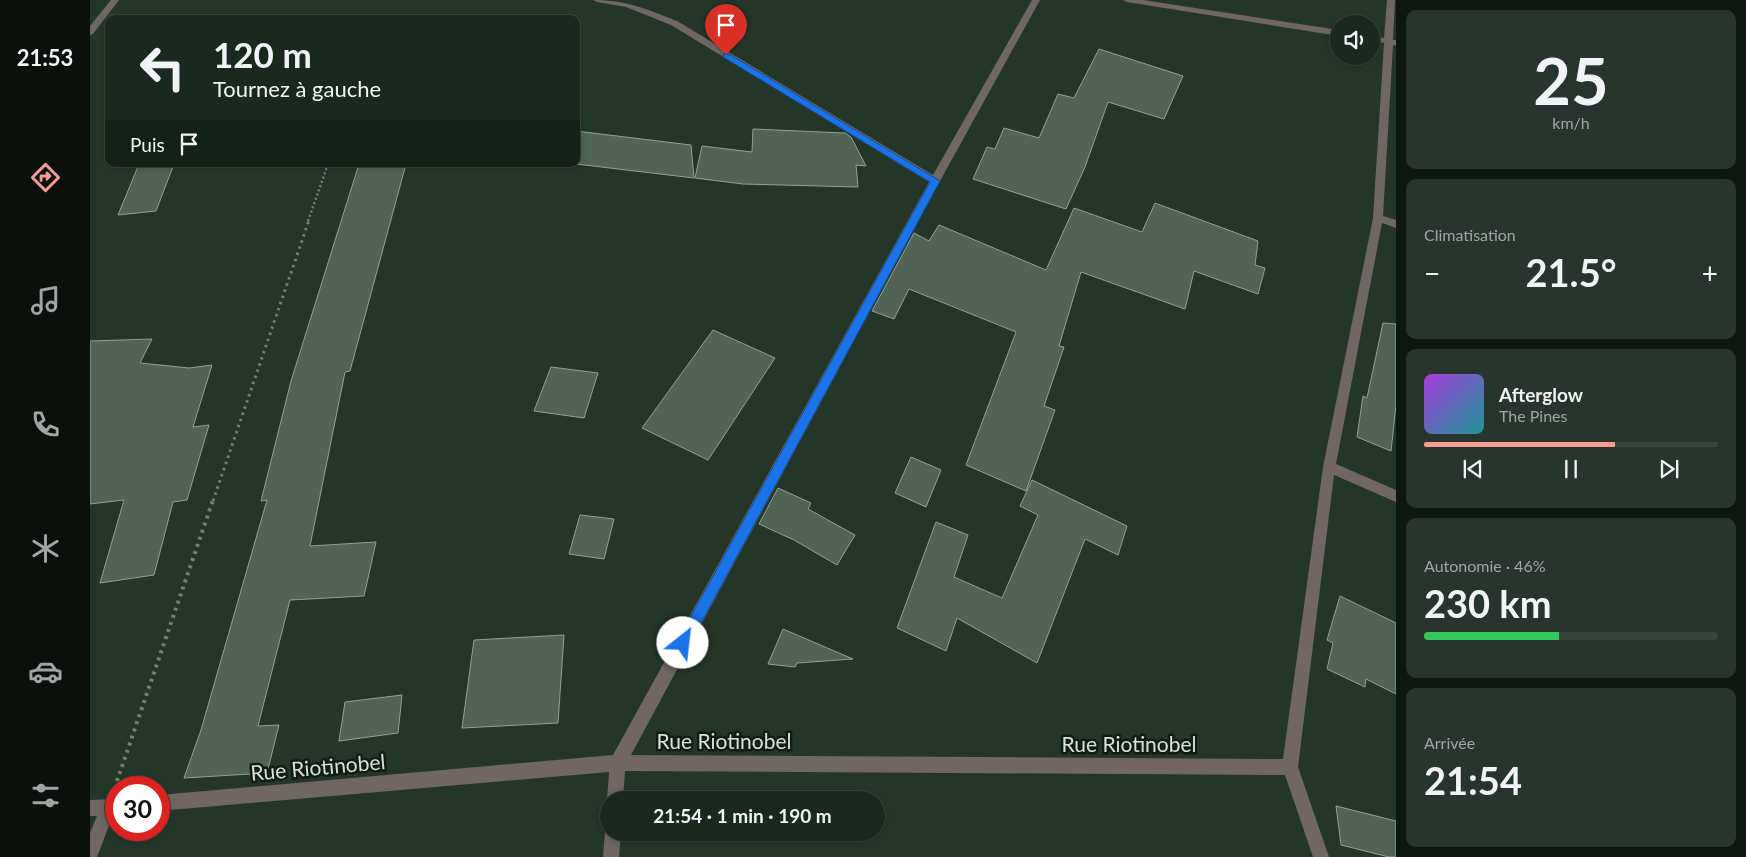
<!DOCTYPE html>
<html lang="fr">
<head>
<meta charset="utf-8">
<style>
	:root { --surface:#1b2820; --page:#28342d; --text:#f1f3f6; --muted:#a0a6a5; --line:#39443e; --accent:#f59c93 }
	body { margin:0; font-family:Lato,sans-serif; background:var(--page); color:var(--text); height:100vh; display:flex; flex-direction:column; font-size:19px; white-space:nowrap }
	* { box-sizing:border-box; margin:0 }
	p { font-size:16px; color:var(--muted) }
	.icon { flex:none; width:28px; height:28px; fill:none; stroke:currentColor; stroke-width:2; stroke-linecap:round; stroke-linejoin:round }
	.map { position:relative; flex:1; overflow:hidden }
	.panel { display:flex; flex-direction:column; gap:10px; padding:10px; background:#0f1612; width:350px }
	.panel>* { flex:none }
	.top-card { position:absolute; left:15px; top:15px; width:475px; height:152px; border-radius:10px; box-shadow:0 2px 8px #0003,0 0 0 1px var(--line); background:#1b2820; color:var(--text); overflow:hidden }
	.tools { position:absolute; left:1240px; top:15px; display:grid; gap:10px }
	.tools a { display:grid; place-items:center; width:50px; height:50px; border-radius:50%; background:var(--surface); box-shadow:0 2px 8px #0003,0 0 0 1px var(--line); font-size:25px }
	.speed { position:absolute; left:15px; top:776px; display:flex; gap:10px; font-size:25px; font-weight:700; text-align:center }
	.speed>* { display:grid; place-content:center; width:65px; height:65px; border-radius:50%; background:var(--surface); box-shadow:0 2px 8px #0003,0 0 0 1px var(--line); line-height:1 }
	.speed .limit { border:8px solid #d22; background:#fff; color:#111 }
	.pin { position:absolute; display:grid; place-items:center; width:42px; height:42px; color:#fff; margin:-51px -21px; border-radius:50% 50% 50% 0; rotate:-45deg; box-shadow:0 0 5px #0007 }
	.pin .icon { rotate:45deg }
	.me { position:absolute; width:55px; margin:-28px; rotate:29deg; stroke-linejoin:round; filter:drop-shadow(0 0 4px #0008) }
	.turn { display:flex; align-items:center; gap:18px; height:105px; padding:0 25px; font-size:22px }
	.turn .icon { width:65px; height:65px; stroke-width:2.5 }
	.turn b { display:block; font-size:35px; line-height:42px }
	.then { display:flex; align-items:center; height:48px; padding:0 25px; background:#0003; gap:10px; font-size:19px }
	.big { font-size:38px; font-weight:700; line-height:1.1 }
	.panel .tile { flex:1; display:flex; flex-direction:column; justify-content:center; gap:8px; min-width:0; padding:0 18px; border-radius:10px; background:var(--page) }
	.panel .dial { align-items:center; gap:0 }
	.dial b { font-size:65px; line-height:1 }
	.song { display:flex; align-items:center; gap:15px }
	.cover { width:60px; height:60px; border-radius:8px; background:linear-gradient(135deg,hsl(280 70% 55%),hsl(180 70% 35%)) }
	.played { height:5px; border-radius:2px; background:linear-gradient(90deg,var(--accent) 65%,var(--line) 65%) }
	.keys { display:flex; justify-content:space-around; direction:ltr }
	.heat { display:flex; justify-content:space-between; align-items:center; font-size:28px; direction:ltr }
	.charge { height:8px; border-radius:4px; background:linear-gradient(90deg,#34c759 46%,var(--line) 0) }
	.trip { position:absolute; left:510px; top:791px; width:285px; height:50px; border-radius:25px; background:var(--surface); box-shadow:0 2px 8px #0003,0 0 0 1px var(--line); font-weight:700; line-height:50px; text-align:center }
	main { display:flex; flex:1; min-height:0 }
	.dock { display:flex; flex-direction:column; width:90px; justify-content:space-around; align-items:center; background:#0b100d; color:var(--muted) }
	.dock .icon { width:35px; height:35px }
	.dock .current { color:var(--accent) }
	.dock b { font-size:22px; color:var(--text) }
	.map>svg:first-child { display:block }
</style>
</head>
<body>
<main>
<nav class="dock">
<b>21:53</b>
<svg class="icon current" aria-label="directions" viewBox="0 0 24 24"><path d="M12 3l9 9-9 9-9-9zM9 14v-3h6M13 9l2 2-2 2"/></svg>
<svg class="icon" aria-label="music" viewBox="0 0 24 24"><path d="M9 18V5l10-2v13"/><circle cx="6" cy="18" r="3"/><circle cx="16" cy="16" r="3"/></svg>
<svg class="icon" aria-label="phone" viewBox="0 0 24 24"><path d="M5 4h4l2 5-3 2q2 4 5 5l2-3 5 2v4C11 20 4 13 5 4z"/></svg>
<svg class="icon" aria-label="climate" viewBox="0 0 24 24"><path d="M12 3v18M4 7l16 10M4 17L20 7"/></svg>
<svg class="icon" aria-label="car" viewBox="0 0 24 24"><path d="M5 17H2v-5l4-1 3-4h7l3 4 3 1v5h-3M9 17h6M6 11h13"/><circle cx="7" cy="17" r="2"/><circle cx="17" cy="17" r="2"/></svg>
<svg class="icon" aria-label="filters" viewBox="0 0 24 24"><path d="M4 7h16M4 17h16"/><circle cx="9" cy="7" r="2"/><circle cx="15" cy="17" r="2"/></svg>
</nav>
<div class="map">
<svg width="1306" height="857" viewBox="0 0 1306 857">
	<rect width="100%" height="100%" fill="#24362a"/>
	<g fill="#506356" stroke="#8fa395">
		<path d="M1009,49L1093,76L1074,119L1018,102L995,167L976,209L883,179L897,147L905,149L914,128L949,138L968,94L984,98Z"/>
		<path d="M663,129L755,133L761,137L776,166L766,165L768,187L653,184L605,178L612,146L662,152Z"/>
		<path d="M486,131L601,145L604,178L486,164Z"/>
		<path d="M49,164H84L66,211L28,215Z"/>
		<path d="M269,164H316L260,371L255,372L220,546L286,542L274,596L200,600L168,726L189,725L177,773L94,778L111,730L177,500L171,501L201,381Z"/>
		<path d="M1065,203L1168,241L1165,265L1175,268L1168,294L1104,271L1095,309L991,272L969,346L974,347L954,406L965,410L936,491L876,465L926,332L819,289L804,319L782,311L824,233L839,241L849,225L956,270L984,208L1052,232Z"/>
		<path d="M1293,323L1306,324V405L1301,451L1267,437L1273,396L1277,398Z"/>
		<path d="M623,330L685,358L618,460L552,428Z"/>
		<path d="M62,339L50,363L99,368L122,365L103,427L119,425L97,500L83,502L64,575L10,583L34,500L0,504V341Z"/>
		<path d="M461,367L508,373L494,418L444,411Z"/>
		<path d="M821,457L851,470L836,507L805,493Z"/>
		<path d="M942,480L1037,526L1028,555L995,539L947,663L867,618L856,651L807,628L846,522L878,535L864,577L912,598L948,515L930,506Z"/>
		<path d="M688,488L721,503L718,509L765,535L747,565L704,540L669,524Z"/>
		<path d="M490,515L524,519L514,559L479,554Z"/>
		<path d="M1250,596L1306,623V694L1276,679L1275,687L1237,669L1243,643L1237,640Z"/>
		<path d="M693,629L763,659L707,663L705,667L678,664Z"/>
		<path d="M474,635L468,723L372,728L384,640Z"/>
		<path d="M312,695L308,733L249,741L255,702Z"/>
		<path d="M1246,806L1306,821V857H1299L1251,845Z"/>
	</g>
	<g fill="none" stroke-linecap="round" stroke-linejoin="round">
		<path stroke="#718075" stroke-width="2.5" stroke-dasharray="2 2.5" stroke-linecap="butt" d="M218,221L238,164"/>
		<path stroke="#718075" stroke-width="3" stroke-dasharray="2.5 4" stroke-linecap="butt" d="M123,501L219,220"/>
		<path stroke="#718075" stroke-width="4" stroke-dasharray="3 4.5" stroke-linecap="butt" d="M27,781L123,500"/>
		<g fill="#706664" fill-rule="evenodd">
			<path d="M21,0H29L3,34L0,35V26Z"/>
			<path d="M503,0C537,0 556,9 587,21L843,175L942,0H950L850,181L541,755L1193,759L1233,467L1283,218L1294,43L1281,41V35L1294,38L1297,0H1305L1303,40H1306V46L1303,45L1293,216L1306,220V228L1292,223L1246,464L1306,490V502L1244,475L1208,767L1239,857H1223L1195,775L535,771L533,800H519V805L517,800L519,772L69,811V795L523,755L839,182L581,25L536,7L507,2Z"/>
			<path d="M1033,0H1053L1249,30V36L1037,2Z"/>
			<path d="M24,799L26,800V814L23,815L7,857H0V833L7,816H0V800Z"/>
			<path d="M519,825V832H531L529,857H513L515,832Z"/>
		</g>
	</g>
	<path fill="#1a73e8" stroke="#114b97" d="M633,54H639L850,181L598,647L593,649L589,647L587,643L589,638L840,182L633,57Z"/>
	<g text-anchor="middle" stroke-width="5" stroke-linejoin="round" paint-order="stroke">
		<g font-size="21" fill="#d6e1d9" stroke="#131b16">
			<text x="634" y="749">Rue Riotinobel</text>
			<text x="1039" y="752">Rue Riotinobel</text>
			<text transform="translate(228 768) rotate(-5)" y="7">Rue Riotinobel</text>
		</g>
	</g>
</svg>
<div class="tools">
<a><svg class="icon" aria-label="sound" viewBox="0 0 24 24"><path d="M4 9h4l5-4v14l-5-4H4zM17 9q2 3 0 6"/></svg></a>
</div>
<div class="speed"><div class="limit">30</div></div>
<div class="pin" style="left:636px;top:55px;background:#d93025"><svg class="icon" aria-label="arrive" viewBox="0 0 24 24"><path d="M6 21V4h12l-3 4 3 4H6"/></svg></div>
<svg class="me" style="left:593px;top:643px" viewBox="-20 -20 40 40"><circle r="19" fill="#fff"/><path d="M0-13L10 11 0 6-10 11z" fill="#1a73e8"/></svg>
<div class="trip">21:54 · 1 min · 190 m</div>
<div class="top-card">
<div class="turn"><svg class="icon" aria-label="left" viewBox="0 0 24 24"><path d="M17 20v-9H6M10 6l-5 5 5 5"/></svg><div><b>120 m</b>Tournez à gauche</div></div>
<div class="then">Puis<svg class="icon" aria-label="arrive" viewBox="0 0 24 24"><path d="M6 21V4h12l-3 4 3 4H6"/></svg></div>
</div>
</div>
<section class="panel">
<div class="tile dial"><b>25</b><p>km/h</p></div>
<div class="tile"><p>Climatisation</p>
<div class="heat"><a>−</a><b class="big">21.5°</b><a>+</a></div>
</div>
<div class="tile">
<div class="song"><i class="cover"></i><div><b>Afterglow</b><p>The Pines</p></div></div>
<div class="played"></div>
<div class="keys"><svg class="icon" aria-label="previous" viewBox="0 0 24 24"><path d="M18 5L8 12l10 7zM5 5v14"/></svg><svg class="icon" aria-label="pause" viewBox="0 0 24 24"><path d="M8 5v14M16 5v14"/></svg><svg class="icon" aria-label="next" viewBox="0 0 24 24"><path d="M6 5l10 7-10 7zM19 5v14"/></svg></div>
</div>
<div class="tile"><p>Autonomie · 46%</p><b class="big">230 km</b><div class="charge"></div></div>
<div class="tile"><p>Arrivée</p><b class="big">21:54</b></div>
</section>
</main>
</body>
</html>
